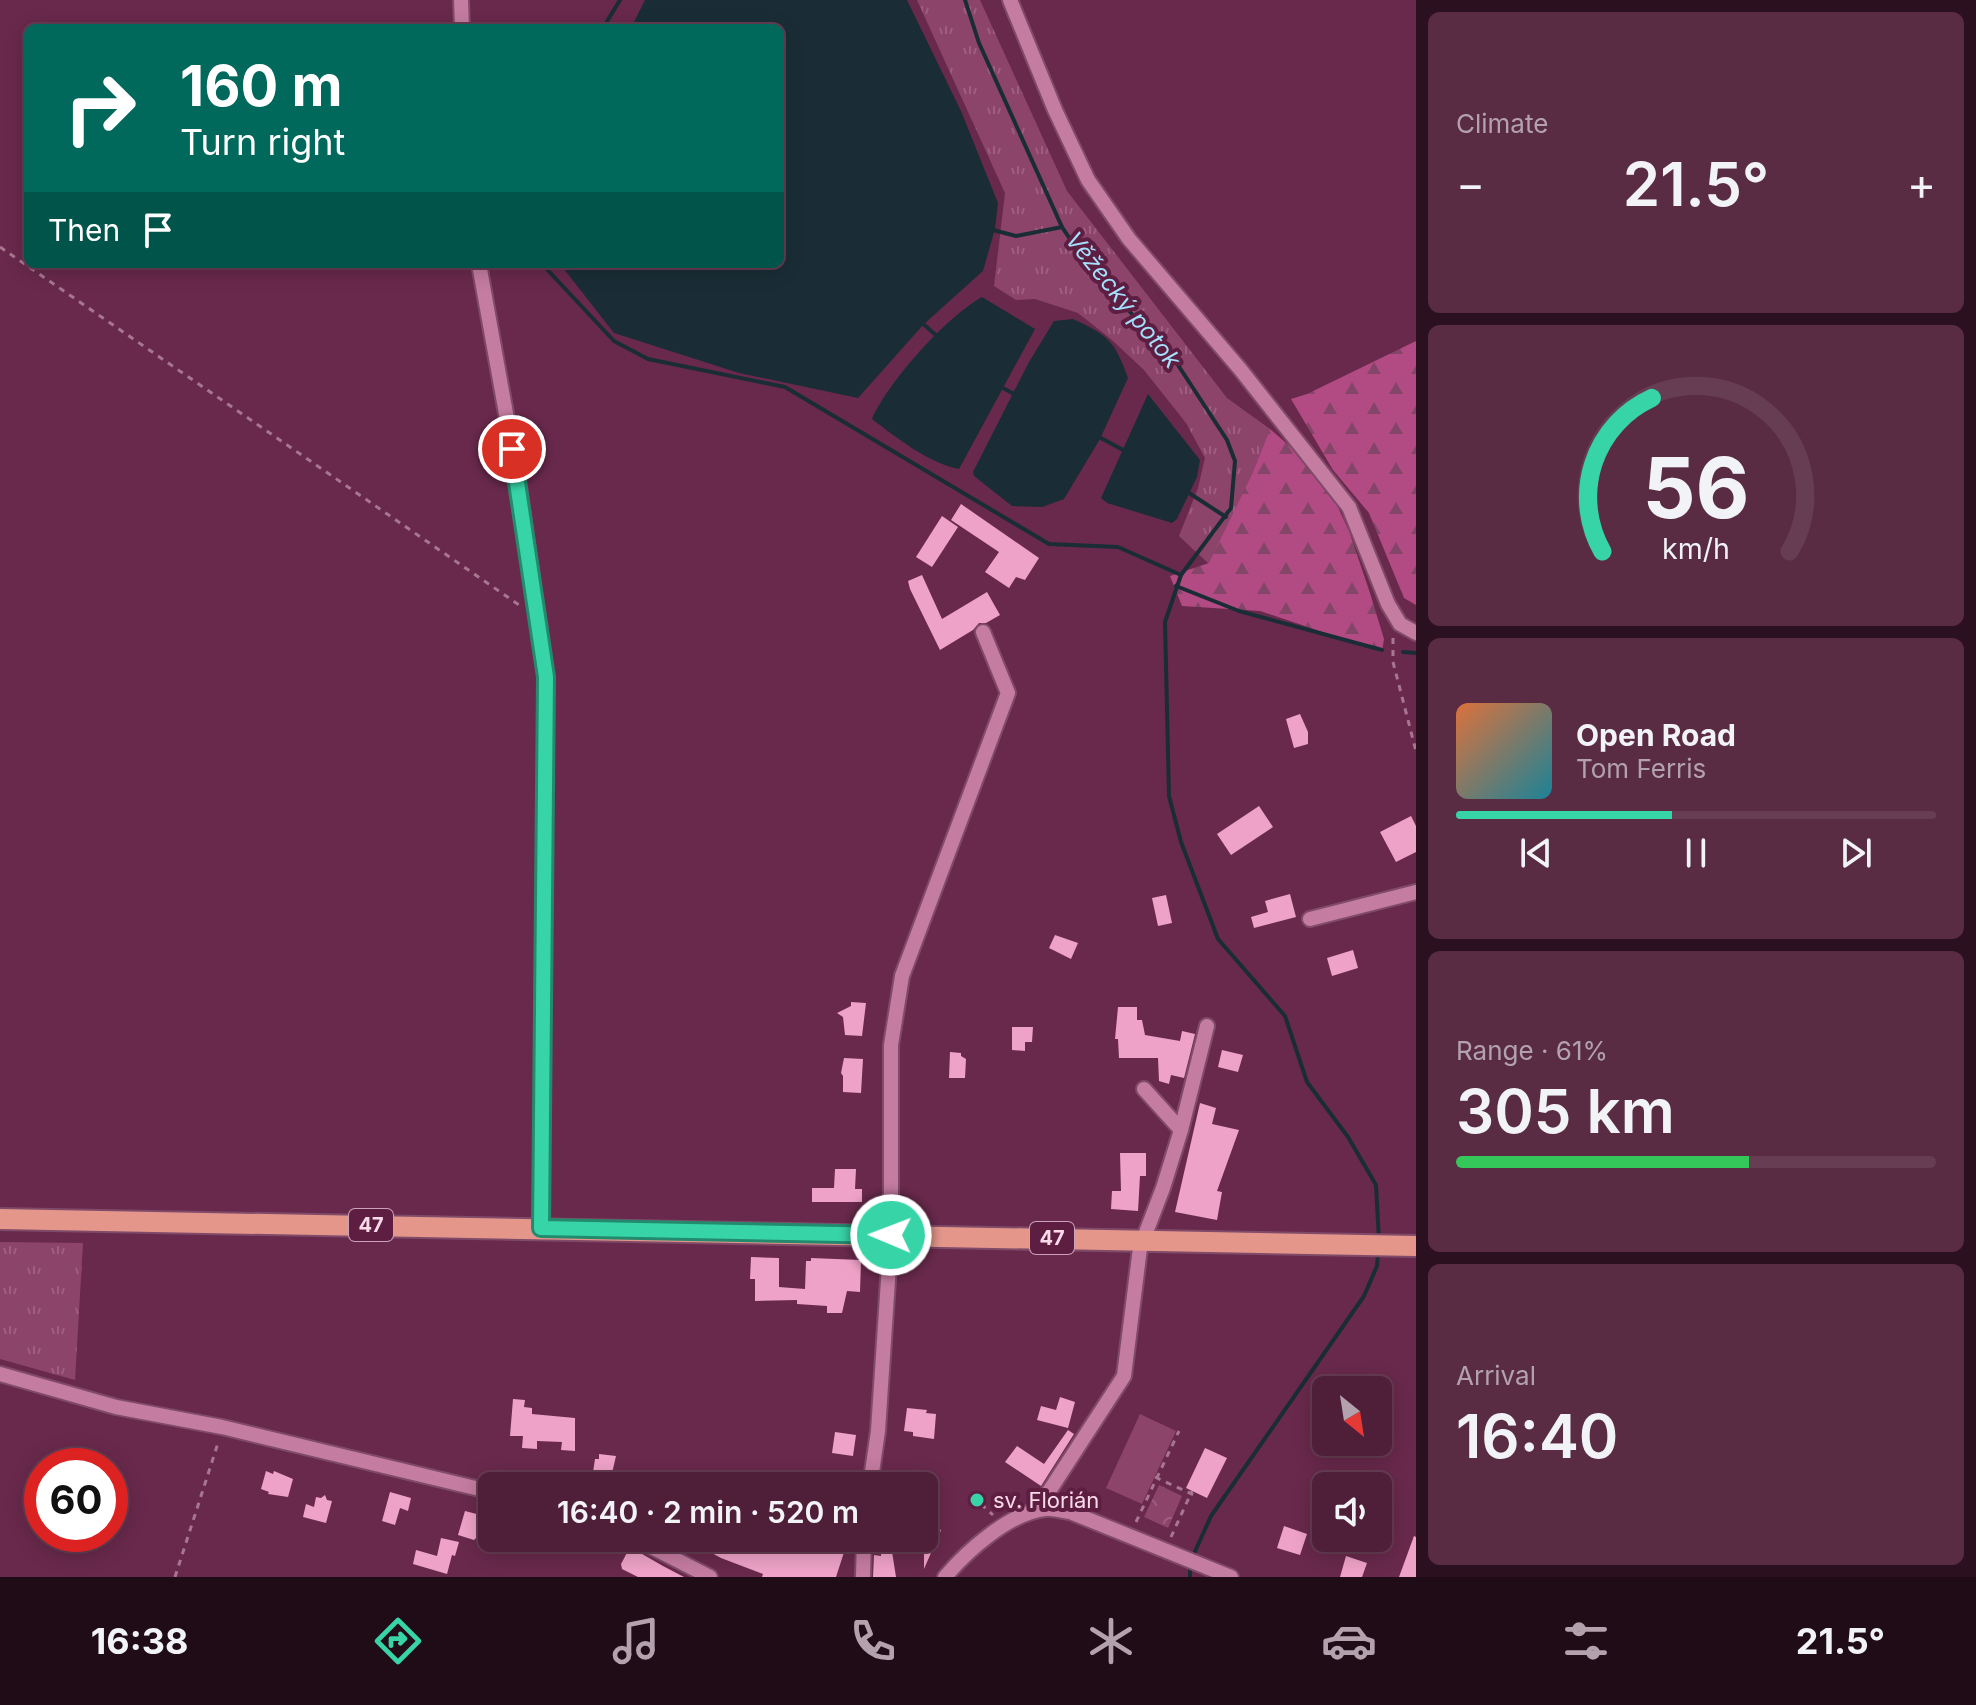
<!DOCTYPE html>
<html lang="en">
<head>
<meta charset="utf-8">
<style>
	:root { --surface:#4f1f39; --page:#592c44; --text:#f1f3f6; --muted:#b3a2ae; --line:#663d53; --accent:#36d4a7 }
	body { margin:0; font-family:Inter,sans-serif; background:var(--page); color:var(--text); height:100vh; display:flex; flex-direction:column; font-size:30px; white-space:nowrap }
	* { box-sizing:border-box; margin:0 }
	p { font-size:26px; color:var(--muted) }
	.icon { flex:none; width:44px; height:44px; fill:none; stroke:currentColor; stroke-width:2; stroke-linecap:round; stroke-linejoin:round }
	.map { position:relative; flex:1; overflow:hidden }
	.sheet { display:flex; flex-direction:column; gap:12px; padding:12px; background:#2b111f; width:560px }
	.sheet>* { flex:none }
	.top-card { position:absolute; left:24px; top:24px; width:760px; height:244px; border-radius:12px; box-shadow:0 4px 20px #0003,0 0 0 2px var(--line); background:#00695c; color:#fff; overflow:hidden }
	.needle { width:52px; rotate:150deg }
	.buttons { position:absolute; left:1312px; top:1376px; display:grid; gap:16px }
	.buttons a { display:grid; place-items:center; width:80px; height:80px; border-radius:12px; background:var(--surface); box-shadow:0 4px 20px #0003,0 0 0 2px var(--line); font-size:40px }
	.speed { position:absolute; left:24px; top:1448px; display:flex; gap:16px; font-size:40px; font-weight:700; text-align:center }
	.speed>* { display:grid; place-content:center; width:104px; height:104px; border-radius:50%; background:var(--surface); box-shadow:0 4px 20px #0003,0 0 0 2px var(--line); line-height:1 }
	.speed .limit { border:12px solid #d22; background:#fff; color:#111 }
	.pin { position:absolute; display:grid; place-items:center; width:68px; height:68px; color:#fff; margin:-34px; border:4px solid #fff; border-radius:50%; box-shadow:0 2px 8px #0007 }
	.me { position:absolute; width:88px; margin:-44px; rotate:271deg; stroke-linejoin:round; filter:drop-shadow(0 0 6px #0008) }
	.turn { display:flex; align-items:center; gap:28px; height:168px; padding:0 24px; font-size:36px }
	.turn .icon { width:104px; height:104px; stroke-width:2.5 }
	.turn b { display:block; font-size:56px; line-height:68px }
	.then { display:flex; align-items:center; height:76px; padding:0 24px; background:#0003; gap:16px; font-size:30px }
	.big { font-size:60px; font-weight:600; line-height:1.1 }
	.sheet .tile { flex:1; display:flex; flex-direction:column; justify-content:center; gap:12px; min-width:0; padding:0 28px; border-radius:12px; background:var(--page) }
	.sheet .dial { align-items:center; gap:0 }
	.dial svg { height:208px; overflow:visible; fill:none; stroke:var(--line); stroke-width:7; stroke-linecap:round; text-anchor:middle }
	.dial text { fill:var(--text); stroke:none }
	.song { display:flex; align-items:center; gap:24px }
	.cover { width:96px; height:96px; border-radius:12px; background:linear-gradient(135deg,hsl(20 70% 55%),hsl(190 70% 35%)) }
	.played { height:8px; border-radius:4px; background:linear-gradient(90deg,var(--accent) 45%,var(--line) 45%) }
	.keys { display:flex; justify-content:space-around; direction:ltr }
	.heat { display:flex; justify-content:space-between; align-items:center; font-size:44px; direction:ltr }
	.charge { height:12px; border-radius:6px; background:linear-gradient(90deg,#34c759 61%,var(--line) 0) }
	.trip { position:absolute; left:478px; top:1472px; width:460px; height:80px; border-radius:12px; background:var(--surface); box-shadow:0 4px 20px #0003,0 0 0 2px var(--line); font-weight:600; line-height:80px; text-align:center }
	.menu { display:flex; height:128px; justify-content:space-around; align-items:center; background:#200c17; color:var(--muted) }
	.menu .icon { width:56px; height:56px }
	.menu .active { color:var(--accent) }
	.menu b { font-size:36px; color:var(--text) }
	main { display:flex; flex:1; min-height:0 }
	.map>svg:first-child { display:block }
</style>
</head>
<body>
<main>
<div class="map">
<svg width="1416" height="1577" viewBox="0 0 1416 1577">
	<defs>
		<pattern id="grass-tufts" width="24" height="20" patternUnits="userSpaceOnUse" patternTransform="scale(2)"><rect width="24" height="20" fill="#8d446b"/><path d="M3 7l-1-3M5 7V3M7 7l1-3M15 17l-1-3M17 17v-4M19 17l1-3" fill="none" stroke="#9e5e80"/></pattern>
		<pattern id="forest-firs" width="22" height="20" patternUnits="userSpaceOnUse" patternTransform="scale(2)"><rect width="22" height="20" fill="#b24a83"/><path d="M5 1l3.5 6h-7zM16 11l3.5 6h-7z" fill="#844668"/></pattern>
		<pattern id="park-crowns" width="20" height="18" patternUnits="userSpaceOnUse" patternTransform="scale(2)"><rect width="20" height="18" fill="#8d446b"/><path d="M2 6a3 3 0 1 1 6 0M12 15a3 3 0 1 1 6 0" fill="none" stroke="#9e5e80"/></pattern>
	</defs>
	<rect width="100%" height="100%" fill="#69294c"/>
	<g fill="url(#grass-tufts)">
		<path d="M917,0H980L1067,191L1227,398L1270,429L1252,474L1209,564L1179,536L1198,488L1205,458L1186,423L1144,370L1112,340L1078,313L1035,299L1016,300L994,286L1005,193Z"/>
		<path d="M0,1242L83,1243L75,1380L0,1359Z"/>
	</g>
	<g fill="url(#forest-firs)">
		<path d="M1416,341V605L1404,598L1369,513L1333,470L1291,399L1307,394Z"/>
		<path d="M1270,429L1301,456L1331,492L1349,531L1370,593L1384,639L1382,652L1260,611L1182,606L1170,576L1209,563L1252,474Z"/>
	</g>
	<path fill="url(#park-crowns)" d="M1159,1485L1182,1496L1168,1528L1144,1517Z"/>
	<path fill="#8d446b" d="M1140,1414L1176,1431L1142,1504L1106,1488Z"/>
	<g fill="#1a2d36">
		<path d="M645,0H907L961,111L998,203L995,229L983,271L924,324L858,398L739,373L614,333L560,264H780V28H631Z"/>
		<path d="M982,297L1035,329L959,469C928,463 897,438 872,419C889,381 946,317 982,297Z"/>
		<path d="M1073,319C1109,336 1114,340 1128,378L1100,439L1064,499L1042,507L1012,506L974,476L973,472L1029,362L1054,321Z"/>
		<path d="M1148,394L1200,460L1197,477L1177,519L1172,523L1107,503L1101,498Z"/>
	</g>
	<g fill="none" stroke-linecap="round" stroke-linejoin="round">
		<g stroke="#1a2d36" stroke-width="4">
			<path d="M965,0L979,43L1062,227L1088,266L1176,362L1227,440L1235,461L1231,508L1181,575L1165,622L1169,796L1181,842L1218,939L1285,1016L1307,1082L1348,1137L1376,1185L1379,1241"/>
			<path d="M603,28L620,0"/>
			<path d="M993,230L1016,236L1062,227"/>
			<path d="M542,264L614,341L648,359L785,387L1049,544L1118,547L1181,575"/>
			<path d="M921,322L938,337"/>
			<path d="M997,385L1018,396"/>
			<path d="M1097,436L1125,451"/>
			<path d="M1186,491L1226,517"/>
			<path d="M1176,586L1239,611L1382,650"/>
			<path d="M1403,652L1416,653"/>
			<path d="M1192,1558L1211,1516L1364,1296L1377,1266L1378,1253"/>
			<path d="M1190,1566V1577"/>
		</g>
	</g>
	<g fill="#eea2c7">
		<path d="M961,504L1039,558L1025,580L1016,577L1009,588L985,572L999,552L951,520Z"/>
		<path d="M942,516L958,527L932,567L916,557Z"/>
		<path d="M922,575L942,619L987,592L1000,615L986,623H979L973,630L940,650L910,589L908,581Z"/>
		<path d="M1300,714L1308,732V744L1294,748L1286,719Z"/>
		<path d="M1259,806L1273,827L1231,855L1217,834Z"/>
		<path d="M1411,816L1416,826V852L1396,862L1380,832Z"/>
		<path d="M1290,894L1296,917L1254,928L1251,917L1268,912L1265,901Z"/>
		<path d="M1166,895L1172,923L1158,926L1152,898Z"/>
		<path d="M1055,935L1078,943L1071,959L1049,948Z"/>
		<path d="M1353,950L1358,968L1332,976L1327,958Z"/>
		<path d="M851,1002L866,1003L862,1036L845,1035L843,1017L837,1013L851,1006Z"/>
		<path d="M1118,1007H1137V1020H1142L1145,1035L1180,1041L1182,1031L1195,1034L1184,1078L1171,1075L1169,1084L1159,1081L1158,1058H1119L1118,1039H1115Z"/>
		<path d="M1012,1027H1033L1032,1042H1025V1051L1012,1050Z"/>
		<path d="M1222,1050L1243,1055L1238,1072L1218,1067Z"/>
		<path d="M950,1052L961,1053V1056L966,1059L965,1078H949Z"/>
		<path d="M844,1058L863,1059L861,1093L843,1092V1076L841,1073Z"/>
		<path d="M1200,1103L1216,1108L1212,1124L1239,1130L1217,1191L1222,1192L1217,1220L1175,1212Z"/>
		<path d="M1120,1153H1146V1176H1140L1138,1211L1111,1209L1112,1191H1121Z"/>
		<path d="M835,1169H856L855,1189H862V1202H812V1188H834Z"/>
		<path d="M751,1257L779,1258V1287L805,1289L806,1261H811V1258L861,1260L860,1292L847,1291L842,1313H827V1306L797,1304V1300L755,1301V1279H750Z"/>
		<path d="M1060,1397L1075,1402L1068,1428L1037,1420L1041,1406L1056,1410Z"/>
		<path d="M513,1399L525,1400L524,1407L532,1408V1414L575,1418V1451L561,1450L562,1442L537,1441V1449L522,1448L523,1436H510Z"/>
		<path d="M907,1408L927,1410L926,1413L936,1414L934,1439L913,1436V1432L904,1431Z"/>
		<path d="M1068,1430L1074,1434L1041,1486L1005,1462L1017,1446L1044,1464Z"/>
		<path d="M835,1432L856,1435L853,1456L832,1453Z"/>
		<path d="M1205,1448L1227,1458L1207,1498L1186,1488Z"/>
		<path d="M599,1454L616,1456L609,1486H598V1480L592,1479L595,1459H599Z"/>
		<path d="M266,1471L273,1474L274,1471L293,1479L288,1497L268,1494L269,1492L261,1489Z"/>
		<path d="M390,1492L411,1498L408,1511L400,1508L395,1525L382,1521Z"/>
		<path d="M325,1495L327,1500L332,1501L326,1523L303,1517L306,1504L314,1507L316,1497L321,1498Z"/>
		<path d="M465,1511L492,1518L487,1539L477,1537L474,1540L458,1535Z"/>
		<path d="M924,1523L941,1530L924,1569V1554L890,1539L896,1577H873L874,1555L881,1556V1538H924Z"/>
		<path d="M1284,1526L1307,1534L1300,1555L1277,1548Z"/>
		<path d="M1414,1536L1416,1537V1577H1399Z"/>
		<path d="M441,1538L459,1542L455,1556L452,1555L447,1574L413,1564L416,1550L437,1556Z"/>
		<path d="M684,1538H773L802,1541V1538L848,1540L836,1577H762L763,1574L721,1558Z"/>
		<path d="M630,1547L663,1566L684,1577H638L622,1569L621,1564Z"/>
		<path d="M1346,1556L1367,1563L1362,1577H1340Z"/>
	</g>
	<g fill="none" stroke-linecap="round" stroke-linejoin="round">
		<defs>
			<g id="minor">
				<path d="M461,0L462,28"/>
				<path d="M1010,0L1055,110L1088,180L1129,239L1240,369L1349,507L1388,604L1400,624L1416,633"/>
				<path d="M479,264L518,480L546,677L541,1228"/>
				<path d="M1310,919L1416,892"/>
				<path d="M1144,1089L1181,1130"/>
				<path d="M0,1374L116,1407L222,1427L492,1492"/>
				<path d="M870,1486L878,1431L891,1235V1045L902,976L1008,693L983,632"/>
				<path d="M1045,1509L1046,1496L1124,1376L1140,1248L1163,1188L1181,1130L1207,1026"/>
				<path d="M634,1538L710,1577"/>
				<path d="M863,1577L864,1538"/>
				<path d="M945,1577C967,1551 1009,1513 1045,1509C1052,1508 1062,1511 1070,1512L1231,1577"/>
			</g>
			<path id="major" d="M0,1219L1416,1246"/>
		</defs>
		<use href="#minor" stroke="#804a69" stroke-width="18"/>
		<use href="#major" stroke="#804a69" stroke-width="24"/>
		<g stroke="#a87690" stroke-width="3" stroke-dasharray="6 6" stroke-linecap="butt">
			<path d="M0,247L522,607"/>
			<path d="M1393,638V662L1416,751"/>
			<path d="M1155,1477L1196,1496"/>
			<path d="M981,1504L993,1515"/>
			<path d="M1136,1522L1179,1431"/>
			<path d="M1171,1537L1192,1491"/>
			<path d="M175,1577L219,1440"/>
		</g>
		<use href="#minor" stroke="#c47ca0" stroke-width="14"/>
		<use href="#major" stroke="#e4968a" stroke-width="20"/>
	</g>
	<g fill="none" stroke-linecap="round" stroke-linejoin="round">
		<defs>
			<path id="route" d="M512,449L546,677L541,1228L891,1235"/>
		</defs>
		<use href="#route" stroke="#238a6d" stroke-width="20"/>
		<use href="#route" stroke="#36d4a7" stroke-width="14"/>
	</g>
	<circle fill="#36d4a7" stroke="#5d1e42" stroke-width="3" cx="977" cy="1500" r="8"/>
	<g text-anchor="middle" stroke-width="8" stroke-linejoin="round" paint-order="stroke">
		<g fill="#5d1e42" stroke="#cca2b8" stroke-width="2">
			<rect x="349" y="1209" width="44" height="32" rx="6"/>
			<rect x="1030" y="1222" width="44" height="32" rx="6"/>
		</g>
		<g font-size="20" font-weight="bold" fill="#fbdbea">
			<text x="371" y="1232">47</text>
			<text x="1052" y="1245">47</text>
		</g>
		<g font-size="22" fill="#fbdbea" stroke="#5d1e42" text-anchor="start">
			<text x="993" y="1508">sv. Florián</text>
		</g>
		<g font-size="24" font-style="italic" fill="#a4dffb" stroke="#5d1e42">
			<text transform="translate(1123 300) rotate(51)" y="8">Věžecký potok</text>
		</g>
	</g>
</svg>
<div class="buttons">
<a><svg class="needle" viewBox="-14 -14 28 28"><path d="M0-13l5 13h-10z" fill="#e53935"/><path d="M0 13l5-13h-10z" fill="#b3a2ae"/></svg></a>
<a><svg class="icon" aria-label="sound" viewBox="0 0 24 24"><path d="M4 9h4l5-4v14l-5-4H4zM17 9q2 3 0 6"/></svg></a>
</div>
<div class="speed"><div class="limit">60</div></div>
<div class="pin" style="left:512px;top:449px;background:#d93025"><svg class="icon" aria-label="arrive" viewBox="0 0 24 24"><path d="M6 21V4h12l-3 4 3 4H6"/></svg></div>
<svg class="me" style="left:891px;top:1235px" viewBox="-20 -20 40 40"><circle r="17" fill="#36d4a7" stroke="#fff" stroke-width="3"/><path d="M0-11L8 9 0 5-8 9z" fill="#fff"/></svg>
<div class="trip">16:40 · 2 min · 520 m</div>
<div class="top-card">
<div class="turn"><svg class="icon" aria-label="right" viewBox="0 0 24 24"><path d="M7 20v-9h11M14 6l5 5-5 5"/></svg><div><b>160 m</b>Turn right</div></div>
<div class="then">Then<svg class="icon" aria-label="arrive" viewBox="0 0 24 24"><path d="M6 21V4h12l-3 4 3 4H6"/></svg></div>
</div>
</div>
<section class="sheet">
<div class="tile"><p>Climate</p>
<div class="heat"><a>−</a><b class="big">21.5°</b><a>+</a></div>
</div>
<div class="tile dial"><svg viewBox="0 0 100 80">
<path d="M14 69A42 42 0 1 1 86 69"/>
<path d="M14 69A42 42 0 0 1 33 10" stroke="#36d4a7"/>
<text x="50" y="56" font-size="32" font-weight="700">56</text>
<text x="50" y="72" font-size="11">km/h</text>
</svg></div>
<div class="tile">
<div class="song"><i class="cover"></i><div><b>Open Road</b><p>Tom Ferris</p></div></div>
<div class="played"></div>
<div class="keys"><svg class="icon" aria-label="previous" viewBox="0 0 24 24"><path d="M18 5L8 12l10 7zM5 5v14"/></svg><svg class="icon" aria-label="pause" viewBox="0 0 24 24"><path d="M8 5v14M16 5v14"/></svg><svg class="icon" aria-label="next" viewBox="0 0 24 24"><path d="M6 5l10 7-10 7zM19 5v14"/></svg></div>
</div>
<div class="tile"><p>Range · 61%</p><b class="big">305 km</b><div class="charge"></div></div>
<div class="tile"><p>Arrival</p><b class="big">16:40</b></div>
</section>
</main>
<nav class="menu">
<b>16:38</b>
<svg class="icon active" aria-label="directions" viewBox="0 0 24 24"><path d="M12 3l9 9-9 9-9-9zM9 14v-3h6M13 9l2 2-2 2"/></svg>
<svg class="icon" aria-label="music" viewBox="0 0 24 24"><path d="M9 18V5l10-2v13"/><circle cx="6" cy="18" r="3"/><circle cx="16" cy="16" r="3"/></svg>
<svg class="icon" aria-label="phone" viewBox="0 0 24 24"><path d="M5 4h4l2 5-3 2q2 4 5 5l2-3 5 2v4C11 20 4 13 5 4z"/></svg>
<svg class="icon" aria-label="climate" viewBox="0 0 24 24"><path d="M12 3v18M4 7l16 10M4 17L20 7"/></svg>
<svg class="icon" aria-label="car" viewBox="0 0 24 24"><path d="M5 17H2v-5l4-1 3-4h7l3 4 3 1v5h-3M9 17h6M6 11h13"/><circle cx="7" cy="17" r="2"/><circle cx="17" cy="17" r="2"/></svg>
<svg class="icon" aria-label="filters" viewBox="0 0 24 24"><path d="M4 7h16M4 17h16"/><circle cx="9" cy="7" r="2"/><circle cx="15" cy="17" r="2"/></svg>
<b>21.5°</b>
</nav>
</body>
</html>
